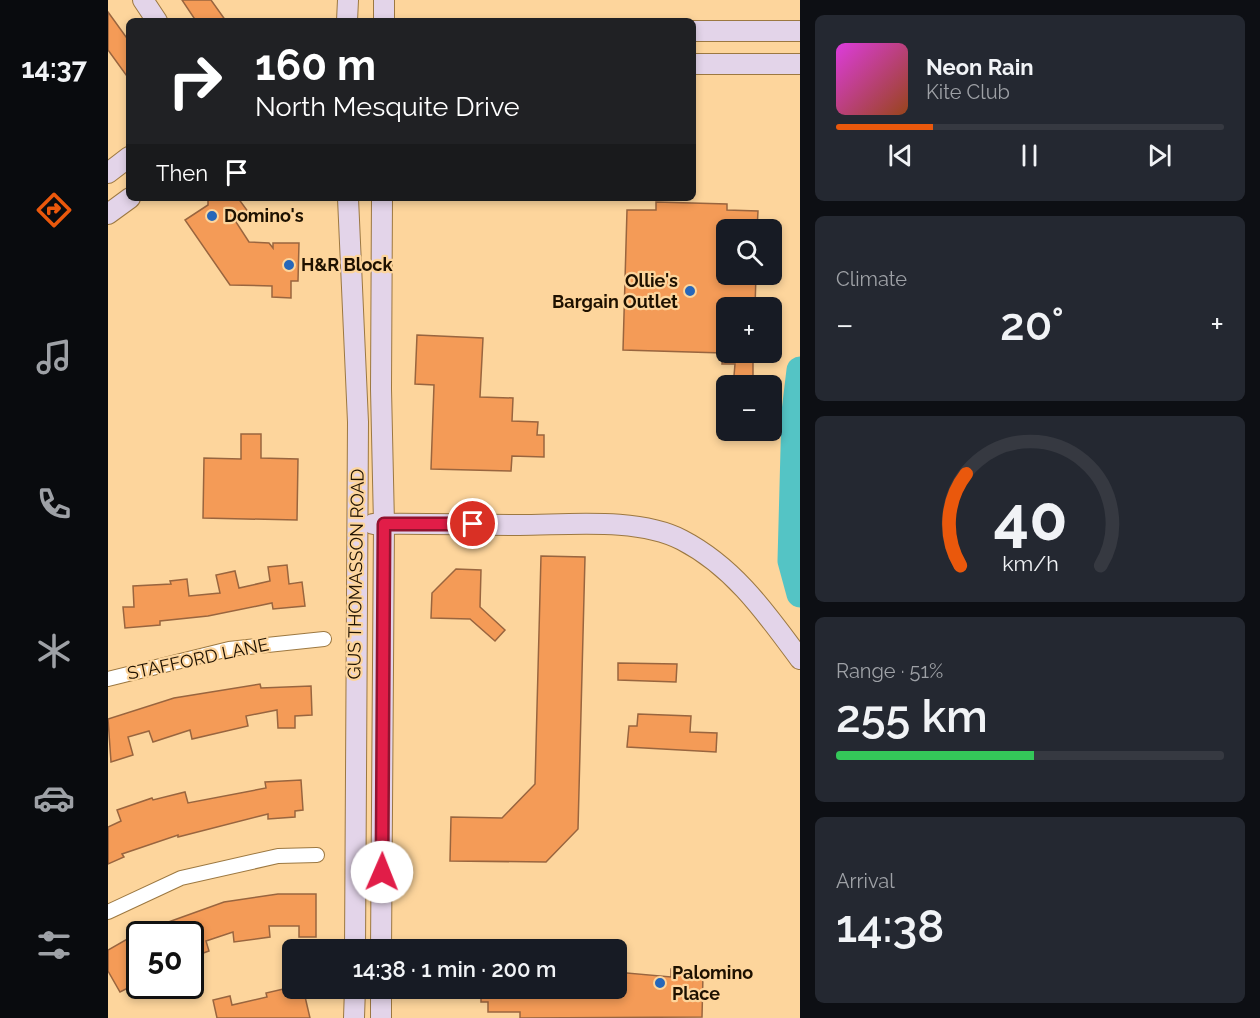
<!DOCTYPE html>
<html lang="en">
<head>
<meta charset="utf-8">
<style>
	:root { --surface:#171b24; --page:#242831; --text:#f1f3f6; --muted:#9ea1a6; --line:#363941; --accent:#ea580c }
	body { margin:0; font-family:Raleway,sans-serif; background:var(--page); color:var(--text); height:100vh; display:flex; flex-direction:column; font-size:22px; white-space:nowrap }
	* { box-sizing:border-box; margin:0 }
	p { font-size:20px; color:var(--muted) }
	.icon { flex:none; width:33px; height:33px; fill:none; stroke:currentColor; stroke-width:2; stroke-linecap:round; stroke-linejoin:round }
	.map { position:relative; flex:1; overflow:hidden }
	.panel { display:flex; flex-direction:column; gap:15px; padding:15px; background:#0d0f14; width:460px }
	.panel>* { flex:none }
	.banner { position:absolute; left:18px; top:18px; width:570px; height:183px; border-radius:9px; box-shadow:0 3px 9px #0003; background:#202124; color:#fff; overflow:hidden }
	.buttons { position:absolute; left:608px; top:219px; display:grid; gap:12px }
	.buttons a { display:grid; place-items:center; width:66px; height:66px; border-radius:9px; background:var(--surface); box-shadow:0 3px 9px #0003; font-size:30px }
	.speed { position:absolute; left:18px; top:921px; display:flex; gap:12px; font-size:30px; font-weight:700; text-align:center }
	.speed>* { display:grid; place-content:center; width:78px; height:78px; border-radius:50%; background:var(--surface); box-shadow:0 3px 9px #0003; line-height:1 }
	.speed .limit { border:3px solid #111; border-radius:9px; background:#fff; color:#111 }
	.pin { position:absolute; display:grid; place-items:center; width:51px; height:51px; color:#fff; margin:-26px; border:3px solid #fff; border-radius:50%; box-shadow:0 2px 6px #0007 }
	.me { position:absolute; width:66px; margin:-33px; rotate:1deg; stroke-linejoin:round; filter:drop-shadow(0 0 4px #0008) }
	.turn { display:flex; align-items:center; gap:21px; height:126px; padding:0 30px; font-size:27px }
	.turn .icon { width:78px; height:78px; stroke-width:2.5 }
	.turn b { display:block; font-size:42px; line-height:51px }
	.then { display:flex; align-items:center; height:57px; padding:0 30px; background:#0003; gap:12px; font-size:22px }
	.big { font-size:45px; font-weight:600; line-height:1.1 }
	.panel .tile { flex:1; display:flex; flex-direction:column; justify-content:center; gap:9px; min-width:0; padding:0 21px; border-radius:9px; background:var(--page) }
	.panel .dial { align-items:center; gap:0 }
	.dial svg { height:156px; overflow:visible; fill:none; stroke:var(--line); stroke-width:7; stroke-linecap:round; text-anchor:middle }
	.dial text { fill:var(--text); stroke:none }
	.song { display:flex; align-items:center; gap:18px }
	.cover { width:72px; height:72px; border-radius:9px; background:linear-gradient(135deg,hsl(300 70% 55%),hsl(20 70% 35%)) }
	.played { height:6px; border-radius:3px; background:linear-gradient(90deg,var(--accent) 25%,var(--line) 25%) }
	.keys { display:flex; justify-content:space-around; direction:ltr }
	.heat { display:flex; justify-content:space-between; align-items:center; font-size:33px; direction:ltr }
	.charge { height:9px; border-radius:4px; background:linear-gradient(90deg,#34c759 51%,var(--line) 0) }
	.trip { position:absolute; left:174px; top:939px; width:345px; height:60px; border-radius:9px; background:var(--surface); box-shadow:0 3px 9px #0003; font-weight:600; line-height:60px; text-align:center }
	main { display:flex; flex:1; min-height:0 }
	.tabs { display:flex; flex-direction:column; width:108px; justify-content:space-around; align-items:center; background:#090b0e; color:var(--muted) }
	.tabs .icon { width:42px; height:42px }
	.tabs .current { color:var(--accent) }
	.tabs b { font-size:27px; color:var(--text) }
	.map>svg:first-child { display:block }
</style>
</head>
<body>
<main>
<nav class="tabs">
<b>14:37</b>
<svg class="icon current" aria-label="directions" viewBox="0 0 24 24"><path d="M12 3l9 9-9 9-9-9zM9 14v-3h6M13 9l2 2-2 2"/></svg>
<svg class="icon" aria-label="music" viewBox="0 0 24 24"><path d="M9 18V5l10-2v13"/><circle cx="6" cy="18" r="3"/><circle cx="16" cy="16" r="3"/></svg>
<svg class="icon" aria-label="phone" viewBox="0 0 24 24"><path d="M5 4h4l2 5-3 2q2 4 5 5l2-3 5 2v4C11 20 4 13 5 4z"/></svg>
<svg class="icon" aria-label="climate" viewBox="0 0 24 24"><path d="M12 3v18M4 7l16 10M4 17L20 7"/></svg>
<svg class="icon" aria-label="car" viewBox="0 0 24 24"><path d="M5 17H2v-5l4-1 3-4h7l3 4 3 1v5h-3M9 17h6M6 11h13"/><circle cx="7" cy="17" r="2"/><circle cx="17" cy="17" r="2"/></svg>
<svg class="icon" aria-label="filters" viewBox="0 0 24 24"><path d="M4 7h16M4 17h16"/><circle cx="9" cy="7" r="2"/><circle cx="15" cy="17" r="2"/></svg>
</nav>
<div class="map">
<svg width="692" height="1018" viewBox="0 0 692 1018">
	<rect width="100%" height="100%" fill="#fdd59c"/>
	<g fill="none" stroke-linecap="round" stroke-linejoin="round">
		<path stroke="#54c4c5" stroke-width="27" d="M692,370L687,412L683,561L692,594"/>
	</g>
	<g fill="#f49b57" stroke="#99653f" stroke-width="1.5">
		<path d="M74,0H103L118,21H88Z"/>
		<path d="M0,12L21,41V79L0,50Z"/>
		<path d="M100,198H130L141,213L128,222L141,242L161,243L165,248V243H191L190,281H183V298L164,297V286L122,285L77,220L100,205Z"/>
		<path d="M548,202L619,204V210L650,211L649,230H618V274H648L647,308H618V352H645V376H626L627,364H614L615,353L515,350L519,210H548Z"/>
		<path d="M309,335L375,338L372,397L405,398L404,421L430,422L429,435H436V457L404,456L403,471L323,469L326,385L307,384Z"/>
		<path d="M133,434H153V458L190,459L189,520L95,518L96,458L133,459Z"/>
		<path d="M433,556L477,557L470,829L438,862L342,861L343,817L394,818L427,784Z"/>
		<path d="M179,565L181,584L194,582L197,606L165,609L164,603L100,616L52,621V625L17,628L15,607H26L25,586L63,584L62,581L79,579L81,596L112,593L108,575L127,571L131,588L162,581L160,567Z"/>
		<path d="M348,569L373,570L372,607L397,630L387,641L362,619L323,618L324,593Z"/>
		<path d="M510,663L569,664L568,682L510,680Z"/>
		<path d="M152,684L153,688L203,686L204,715L187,716V728H170L169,710L138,716L140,726L84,739L82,730L45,742L41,731L20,737L25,755L3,762L0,719L66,698Z"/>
		<path d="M530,714L583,716L582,732L609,733L608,752L519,747L521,726H529Z"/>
		<path d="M193,780L195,810L187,811V817L160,819V814L70,837V835L14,854L16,857L0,864V827L13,821L9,810L44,798L45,800L77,792L80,803L158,788L157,782Z"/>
		<path d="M170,894H208V937H191V926H161L162,937L126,942L125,932L98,941L101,951L87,956L82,934H27L116,902Z"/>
		<path d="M21,938L32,957V966L19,973L26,985L12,992L0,971V950Z"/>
		<path d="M563,969H578V975H595L594,1017L412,1018V1012H380V1002H373V988H508V972L563,977Z"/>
		<path d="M184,987L195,988L202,1018H109L105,1000L122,996L124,1005L159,997L158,993Z"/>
	</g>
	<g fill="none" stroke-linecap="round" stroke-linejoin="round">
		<defs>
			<g id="street">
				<path d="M0,679L121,649L216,639"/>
				<path d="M0,912L73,878L170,856L209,855"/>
			</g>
			<g id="secondary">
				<path d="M35,0L49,21"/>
				<path d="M239,21L240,0"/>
				<path d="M276,21V0"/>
				<path d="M585,31H692"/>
				<path d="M585,64H692"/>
				<path d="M0,173L21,157"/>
				<path d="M240,198L250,422L247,950"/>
				<path d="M0,214L22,198"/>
				<path d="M265,524C314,523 362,525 411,525C460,525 530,517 574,540C626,567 658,613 692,659"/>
				<path d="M273,950L276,524L273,389L274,198"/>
				<path d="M246,1018L247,988"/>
				<path d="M273,1018V988"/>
			</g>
		</defs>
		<use href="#street" stroke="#9c7841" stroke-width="16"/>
		<use href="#secondary" stroke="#9c7841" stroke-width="22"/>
		<use href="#street" stroke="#fff" stroke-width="14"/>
		<use href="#secondary" stroke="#e3d4e9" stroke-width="20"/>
	</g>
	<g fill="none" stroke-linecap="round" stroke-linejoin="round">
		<defs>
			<path id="route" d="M274,872L276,524H365"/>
		</defs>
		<use href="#route" stroke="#92132f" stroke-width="15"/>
		<use href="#route" stroke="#e11d48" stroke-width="10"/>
	</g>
	<g fill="#2767b9" stroke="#fdd59c" stroke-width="2">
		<circle cx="104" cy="216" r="6"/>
		<circle cx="181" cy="265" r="6"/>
		<circle cx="582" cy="291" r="6"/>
		<circle cx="552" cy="983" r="6"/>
	</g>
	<g text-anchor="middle" stroke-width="4.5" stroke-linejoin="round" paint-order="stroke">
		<g font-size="18" font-weight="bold" fill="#1e1100" stroke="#fdd59c" text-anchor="start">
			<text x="116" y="222">Domino's</text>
			<text x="193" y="271">H&amp;R Block</text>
			<text x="570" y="287" text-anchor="end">Ollie's<tspan x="570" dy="21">Bargain Outlet</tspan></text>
			<text x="564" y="979">Palomino<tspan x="564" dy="21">Place</tspan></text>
		</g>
		<g font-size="18" fill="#1e1100" stroke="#fdd59c">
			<text transform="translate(248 574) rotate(-89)" y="6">GUS THOMASSON ROAD</text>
			<text transform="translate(90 659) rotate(-12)" y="6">STAFFORD LANE</text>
		</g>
	</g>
</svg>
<div class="buttons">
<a><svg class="icon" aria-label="search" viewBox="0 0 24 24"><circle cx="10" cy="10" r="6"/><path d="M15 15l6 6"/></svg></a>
<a>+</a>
<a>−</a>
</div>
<div class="speed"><div class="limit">50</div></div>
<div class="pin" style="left:365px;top:524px;background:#d93025"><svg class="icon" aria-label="arrive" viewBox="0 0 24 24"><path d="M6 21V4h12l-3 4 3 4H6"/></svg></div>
<svg class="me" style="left:274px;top:872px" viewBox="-20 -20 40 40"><circle r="19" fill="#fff"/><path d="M0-13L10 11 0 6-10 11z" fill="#e11d48"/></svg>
<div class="trip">14:38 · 1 min · 200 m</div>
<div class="banner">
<div class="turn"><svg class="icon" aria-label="right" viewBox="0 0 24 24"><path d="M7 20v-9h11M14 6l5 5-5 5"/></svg><div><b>160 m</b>North Mesquite Drive</div></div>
<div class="then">Then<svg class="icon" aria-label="arrive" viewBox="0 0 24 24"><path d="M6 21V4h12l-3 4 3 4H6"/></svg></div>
</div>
</div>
<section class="panel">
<div class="tile">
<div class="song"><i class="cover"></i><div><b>Neon Rain</b><p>Kite Club</p></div></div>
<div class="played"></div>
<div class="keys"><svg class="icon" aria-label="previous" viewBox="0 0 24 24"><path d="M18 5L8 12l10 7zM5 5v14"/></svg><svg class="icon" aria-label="pause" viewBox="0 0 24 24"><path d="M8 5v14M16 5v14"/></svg><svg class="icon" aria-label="next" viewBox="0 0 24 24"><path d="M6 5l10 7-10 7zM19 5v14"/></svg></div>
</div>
<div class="tile"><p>Climate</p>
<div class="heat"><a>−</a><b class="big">20°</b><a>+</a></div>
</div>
<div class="tile dial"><svg viewBox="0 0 100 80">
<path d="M14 69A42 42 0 1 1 86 69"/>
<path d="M14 69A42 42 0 0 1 17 22" stroke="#ea580c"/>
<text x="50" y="56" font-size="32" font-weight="700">40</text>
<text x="50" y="72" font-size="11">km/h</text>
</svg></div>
<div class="tile"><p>Range · 51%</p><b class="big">255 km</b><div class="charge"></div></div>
<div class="tile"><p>Arrival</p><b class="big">14:38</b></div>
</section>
</main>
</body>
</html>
